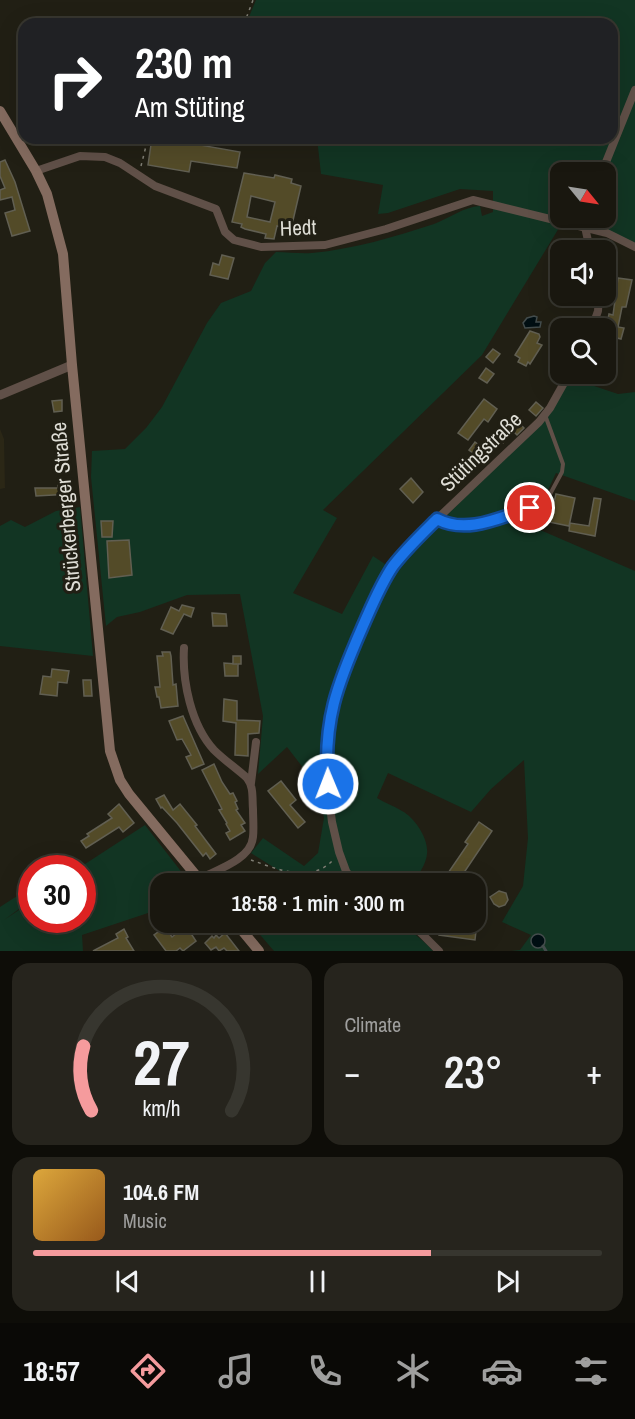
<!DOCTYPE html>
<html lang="en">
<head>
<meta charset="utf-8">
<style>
	:root { --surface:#19170f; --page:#26241d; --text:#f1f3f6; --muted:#9f9f9e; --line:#37362f; --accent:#f59b9d }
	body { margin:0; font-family:"Archivo Narrow",sans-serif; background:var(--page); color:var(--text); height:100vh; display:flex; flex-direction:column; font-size:22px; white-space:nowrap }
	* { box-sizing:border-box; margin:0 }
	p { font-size:20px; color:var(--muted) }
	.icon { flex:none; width:33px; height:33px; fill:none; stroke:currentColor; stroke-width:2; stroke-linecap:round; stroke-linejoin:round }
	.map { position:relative; height:951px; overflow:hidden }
	.drawer { display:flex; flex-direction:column; gap:12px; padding:12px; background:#0e0d08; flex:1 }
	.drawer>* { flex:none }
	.guide { position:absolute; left:18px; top:18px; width:600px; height:126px; border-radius:18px; box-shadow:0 6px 24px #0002,0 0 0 2px var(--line); background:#202124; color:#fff; overflow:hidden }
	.needle { width:39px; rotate:120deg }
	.buttons { position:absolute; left:550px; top:162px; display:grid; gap:12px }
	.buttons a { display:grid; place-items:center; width:66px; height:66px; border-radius:12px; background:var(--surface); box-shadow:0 6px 24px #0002,0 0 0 2px var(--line); font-size:30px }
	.speed { position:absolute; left:18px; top:855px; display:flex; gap:12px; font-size:30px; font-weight:700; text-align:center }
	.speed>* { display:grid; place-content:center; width:78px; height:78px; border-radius:50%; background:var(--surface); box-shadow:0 6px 24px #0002,0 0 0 2px var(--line); line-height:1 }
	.speed .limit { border:9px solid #d22; background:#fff; color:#111 }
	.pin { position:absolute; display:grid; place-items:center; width:51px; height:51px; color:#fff; margin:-26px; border:3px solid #fff; border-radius:50%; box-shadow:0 2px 6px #0007 }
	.me { position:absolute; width:66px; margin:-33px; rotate:359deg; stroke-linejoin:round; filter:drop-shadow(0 0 4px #0008) }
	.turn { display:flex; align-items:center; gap:21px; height:126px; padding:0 18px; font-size:27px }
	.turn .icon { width:78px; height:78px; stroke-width:2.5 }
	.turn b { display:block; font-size:42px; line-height:51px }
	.big { font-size:45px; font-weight:600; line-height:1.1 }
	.drawer .card { flex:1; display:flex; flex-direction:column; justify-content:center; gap:9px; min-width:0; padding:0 21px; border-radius:18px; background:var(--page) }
	.drawer .dial { align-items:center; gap:0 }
	.dial svg { height:156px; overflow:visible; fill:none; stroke:var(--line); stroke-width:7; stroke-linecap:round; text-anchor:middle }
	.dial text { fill:var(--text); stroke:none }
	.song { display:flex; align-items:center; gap:18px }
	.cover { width:72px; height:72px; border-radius:9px; background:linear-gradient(135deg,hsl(40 70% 55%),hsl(30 70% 35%)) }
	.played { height:6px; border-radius:3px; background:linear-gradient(90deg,var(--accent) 70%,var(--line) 70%) }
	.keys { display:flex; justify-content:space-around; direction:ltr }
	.heat { display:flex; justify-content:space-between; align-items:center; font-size:33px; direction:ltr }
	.drawer .tiles { flex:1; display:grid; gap:12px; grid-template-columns:1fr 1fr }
	.card:last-child { grid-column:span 2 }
	.trip { position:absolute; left:150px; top:873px; width:336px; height:60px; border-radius:18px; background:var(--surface); box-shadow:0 6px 24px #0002,0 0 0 2px var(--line); font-weight:600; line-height:60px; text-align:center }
	.dock { display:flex; height:96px; justify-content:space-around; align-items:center; background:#0a0906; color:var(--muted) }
	.dock .icon { width:42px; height:42px }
	.dock .current { color:var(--accent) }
	.dock b { font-size:27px; color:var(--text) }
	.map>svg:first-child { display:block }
</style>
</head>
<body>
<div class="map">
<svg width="635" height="951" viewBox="0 0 635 951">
	<rect width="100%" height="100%" fill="#211f14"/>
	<path fill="#2b2716" d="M0,429L4,439L5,488L0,489Z"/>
	<g fill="#123523" fill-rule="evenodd">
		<path d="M256,0H635V244L604,230L565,218L482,355L323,510L337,518L293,593L342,614L373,556L397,572L402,559L537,427L570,378L618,394L635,392V501L556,473L531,526L635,571V951H511L520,950L531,935L502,922L523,886L528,838L524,760L491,789L471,812L388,773L377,798C385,803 394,806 402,811C415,818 429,839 427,854C426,865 418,875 412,883H286L291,878L251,853L263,838L304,866L318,853L324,818L318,787L287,747L258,774L263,716L240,594L187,595L140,612L117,617L106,626L91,477L92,451L125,449L146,428L162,407L207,323L221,303L251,291L265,263L276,252C288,252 300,254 312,253C354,249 394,237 434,224C450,218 463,207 480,206L482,216L493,212V191L460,189L388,213L378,214L383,185L321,174L317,138H612V24H246ZM561,172H606V218H561Z"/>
		<path d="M80,507L93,656L0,646V526L11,520L25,527L56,511Z"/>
		<path d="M145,825L190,883L160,884V909L82,935L83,951H0V907L31,887V900L4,920L31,902L32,920H82V868H62L78,859L82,866Z"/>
		<path d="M250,923H402C412,933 424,940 433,951H274Z"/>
	</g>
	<g fill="#000e12" stroke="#434c4c" stroke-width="1.5">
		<path d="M534,316L537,317L536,322H541L540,327L525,328L523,323L527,318Z"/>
		<circle cx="538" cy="941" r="7"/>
	</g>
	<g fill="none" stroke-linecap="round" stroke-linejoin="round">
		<path stroke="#434c4c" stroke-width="3" d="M543,946L546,951"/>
	</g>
	<g fill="#534b28" stroke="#615f52" stroke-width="1.5" fill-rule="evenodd">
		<path d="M152,138H195L194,144L240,152L237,168L191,161L189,172L148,165Z"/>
		<path d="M5,160L15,182L30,231L12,236L5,213L15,210L12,197L0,200V190L5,188L0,176V162Z"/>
		<path d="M244,173L274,178L275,175L292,179L291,183L301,186L291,229L277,226L274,239L265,238L266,234L245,229L241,227L242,224L232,222ZM251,196L275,202L270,222L247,217Z"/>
		<path d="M222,255L234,258L228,279L210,275L213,263L219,265Z"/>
		<path d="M618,278L632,280L626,307H622L618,327L624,328L621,339L613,337L609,354L606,353V328L609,314L613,315Z"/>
		<path d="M530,331L539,334L540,337L537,343L542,345L530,364L528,362L526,366L518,362L520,358L515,355Z"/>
		<path d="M493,349L500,354L493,363L486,357Z"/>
		<path d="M486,368L494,374L487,383L479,378Z"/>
		<path d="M595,374H611L609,382L594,380Z"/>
		<path d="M484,399L497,409L488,422L484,419L468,440L458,433Z"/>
		<path d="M62,400V411L54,412L52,401Z"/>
		<path d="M536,402L543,408L536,416L529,410Z"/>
		<path d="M518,416L522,419L519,423L524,428L517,435L513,431L503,443L494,436L500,427L504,430Z"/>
		<path d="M475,442L484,449L478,457L469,450Z"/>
		<path d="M411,478L423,492L413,503L400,489Z"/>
		<path d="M69,481L71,494L36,496L35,488H58V483Z"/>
		<path d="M556,494L575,498L569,526L544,521L545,514L551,515Z"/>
		<path d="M594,498L601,499L595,536L569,531L570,523L589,526Z"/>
		<path d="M101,521H113L112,537H102Z"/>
		<path d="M129,540L132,575L109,578L107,541Z"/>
		<path d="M182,605L194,608L191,617L184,614L173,634L161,629L171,607L179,611Z"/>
		<path d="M212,613L226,614L227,626H213Z"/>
		<path d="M162,652H170L171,656L173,685L176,684L178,706L161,708L159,697H157L155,687H160L157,656H163Z"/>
		<path d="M233,656H241V664H238V676H225L224,663L237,664H233Z"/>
		<path d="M52,669L69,671L67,683L58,682L57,696L40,694L43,676L51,677Z"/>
		<path d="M83,680H91L92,696H84Z"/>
		<path d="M224,699L237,701V720L260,721L259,733L248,734V756L235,755L236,723L223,721Z"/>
		<path d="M183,716L204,764L192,769L186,757L191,755L182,739L177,740L169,721Z"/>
		<path d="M214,764L222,782L230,794L233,793L237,801L235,802L238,809L236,810L245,823L241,825L245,831L230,840L226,833L230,831L226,824L227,823L219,810L222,809L202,770Z"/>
		<path d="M281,781L296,800L290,805L305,822L298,828L268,791Z"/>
		<path d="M164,795L173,810L180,804L197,825L195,826L216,854L210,859L206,853L203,856L177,823L162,807L161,808L156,799Z"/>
		<path d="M119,804L134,823L123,832L119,827L86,848L81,841L89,836L87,834L112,818L108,814Z"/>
		<path d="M479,822L492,831L457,883L446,876L468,844L465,842Z"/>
		<path d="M259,874L266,884H246Z"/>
		<path d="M499,891L506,893L508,900L505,905L499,907L494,904L490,897Z"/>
		<path d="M440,922H477L475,940L439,935Z"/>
		<path d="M186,926L196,941L183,951L180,948L176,951H166L154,935L165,927L172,937Z"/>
		<path d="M124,929L128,937L126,938L134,951H93L118,938L116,934Z"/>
		<path d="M225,933L239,951H227L224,948L219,951L216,947L211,950L205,943L212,936L214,938L216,935L219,938Z"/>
	</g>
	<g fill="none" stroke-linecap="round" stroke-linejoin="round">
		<g stroke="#807f75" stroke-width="1.5" stroke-dasharray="3 4.5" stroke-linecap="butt">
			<path d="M244,24L253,0"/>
			<path d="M141,166L148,138"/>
			<path d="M251,860C277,869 311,884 333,860"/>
		</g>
		<path stroke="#605048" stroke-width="4" d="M542,509L562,472L563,464L545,415"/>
		<g stroke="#605048" stroke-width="8">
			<path d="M36,171L80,156L105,157L120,163L155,186L216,209L225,232L234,240L261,247L325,245L386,229L473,200L607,233L635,247"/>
			<path d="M602,172L635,90"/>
			<path d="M585,218V227L590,250"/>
			<path d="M592,328L598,311L599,296"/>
			<path d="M437,519C456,529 481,525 501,519C516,514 526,507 541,510"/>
			<path d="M184,648C182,681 191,725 214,750C224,760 236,768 247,778C254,787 252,798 253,809C253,818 254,828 253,837C251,860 216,870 199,879"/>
			<path d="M251,783L256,742"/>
			<path d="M355,884L346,871L339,852L332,822L327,782V735L329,716L345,668L370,609L394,565L437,519L539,422L550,408L569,374"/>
			<path d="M410,922L439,951"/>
		</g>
		<path stroke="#605048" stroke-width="9" d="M0,395L72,365"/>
		<g stroke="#846b5f" stroke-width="10">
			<path d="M0,111L36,171L47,194L63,254L72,365L110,751L120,780L129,794L203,884"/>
			<path d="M235,922L259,951"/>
		</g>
	</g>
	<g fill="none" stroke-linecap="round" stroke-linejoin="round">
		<defs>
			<path id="route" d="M328,784C323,721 337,685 362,628C371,608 380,585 393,566C406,549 422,534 437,519C467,535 501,517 530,508"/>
		</defs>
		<use href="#route" stroke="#114b97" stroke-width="15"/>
		<use href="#route" stroke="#1a73e8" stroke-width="10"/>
	</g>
	<g text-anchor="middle" stroke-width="6" stroke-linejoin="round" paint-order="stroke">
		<g font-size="21" fill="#deddd5" stroke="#211f14">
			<text transform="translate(298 228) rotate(-2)" y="7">Hedt</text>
			<text transform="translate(481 452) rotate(-44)" y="7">Stütingstraße</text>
			<text transform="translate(66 507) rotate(-95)" y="7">Strückerberger Straße</text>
		</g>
	</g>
</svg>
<div class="buttons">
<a><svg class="needle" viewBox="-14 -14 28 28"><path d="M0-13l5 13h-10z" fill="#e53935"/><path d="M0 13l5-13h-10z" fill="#9f9f9e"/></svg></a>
<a><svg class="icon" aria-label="sound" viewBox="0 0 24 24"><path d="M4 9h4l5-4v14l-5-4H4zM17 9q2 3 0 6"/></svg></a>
<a><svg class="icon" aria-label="search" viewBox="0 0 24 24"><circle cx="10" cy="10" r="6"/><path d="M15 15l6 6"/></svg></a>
</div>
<div class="speed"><div class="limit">30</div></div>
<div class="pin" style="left:530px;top:508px;background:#d93025"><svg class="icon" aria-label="arrive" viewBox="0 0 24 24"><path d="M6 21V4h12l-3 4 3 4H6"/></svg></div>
<svg class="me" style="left:328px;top:784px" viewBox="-20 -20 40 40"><circle r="17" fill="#1a73e8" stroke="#fff" stroke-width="3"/><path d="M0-11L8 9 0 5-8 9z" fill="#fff"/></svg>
<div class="trip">18:58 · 1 min · 300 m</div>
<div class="guide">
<div class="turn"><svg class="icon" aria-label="right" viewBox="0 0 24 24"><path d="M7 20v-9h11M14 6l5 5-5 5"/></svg><div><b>230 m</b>Am Stüting</div></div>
</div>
</div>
<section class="drawer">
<div class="tiles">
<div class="card dial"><svg viewBox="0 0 100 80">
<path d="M14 69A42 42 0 1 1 86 69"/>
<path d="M14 69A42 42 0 0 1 10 36" stroke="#f59b9d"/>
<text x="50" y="56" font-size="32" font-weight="700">27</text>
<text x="50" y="72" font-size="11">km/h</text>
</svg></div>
<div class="card"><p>Climate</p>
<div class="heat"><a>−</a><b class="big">23°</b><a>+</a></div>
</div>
<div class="card">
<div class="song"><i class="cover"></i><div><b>104.6 FM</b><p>Music</p></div></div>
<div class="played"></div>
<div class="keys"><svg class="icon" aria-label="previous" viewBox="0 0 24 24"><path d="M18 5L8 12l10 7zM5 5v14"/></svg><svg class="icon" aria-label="pause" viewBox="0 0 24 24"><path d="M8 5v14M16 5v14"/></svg><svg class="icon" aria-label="next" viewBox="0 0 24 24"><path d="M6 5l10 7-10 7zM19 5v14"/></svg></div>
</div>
</div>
</section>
<nav class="dock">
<b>18:57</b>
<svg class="icon current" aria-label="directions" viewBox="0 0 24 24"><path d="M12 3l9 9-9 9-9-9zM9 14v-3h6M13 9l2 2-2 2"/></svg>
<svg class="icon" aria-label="music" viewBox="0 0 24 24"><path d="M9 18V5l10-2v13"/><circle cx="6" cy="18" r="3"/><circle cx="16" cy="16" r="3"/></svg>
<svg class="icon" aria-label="phone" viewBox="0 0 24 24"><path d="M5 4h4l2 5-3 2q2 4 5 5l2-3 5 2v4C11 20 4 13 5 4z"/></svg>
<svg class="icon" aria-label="climate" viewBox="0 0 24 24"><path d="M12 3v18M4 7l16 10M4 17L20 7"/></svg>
<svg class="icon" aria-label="car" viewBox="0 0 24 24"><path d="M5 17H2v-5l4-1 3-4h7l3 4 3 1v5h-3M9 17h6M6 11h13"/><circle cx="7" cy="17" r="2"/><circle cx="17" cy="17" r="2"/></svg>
<svg class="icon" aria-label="filters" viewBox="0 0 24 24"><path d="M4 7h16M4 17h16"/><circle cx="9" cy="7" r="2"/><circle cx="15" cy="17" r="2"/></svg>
</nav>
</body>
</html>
